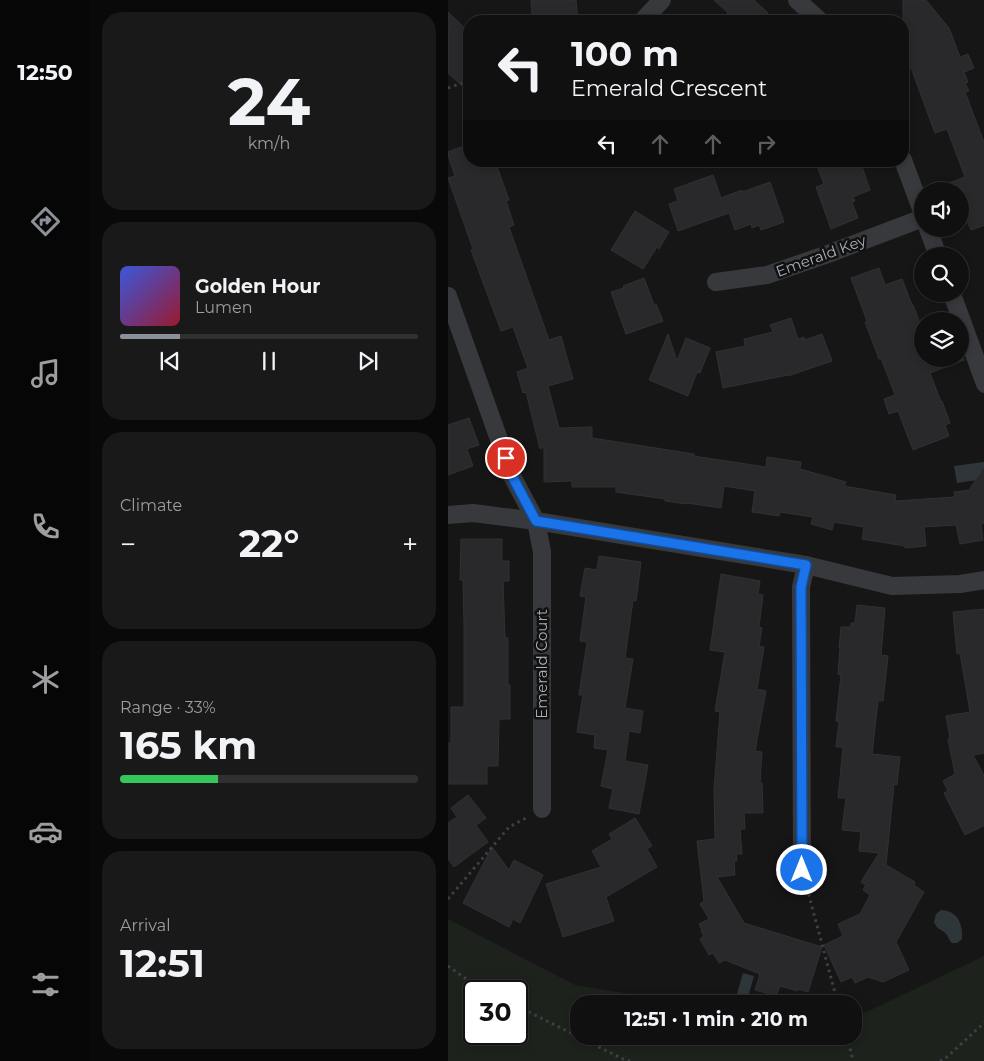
<!DOCTYPE html>
<html lang="en">
<head>
<meta charset="utf-8">
<style>
	:root { --surface:#101011; --page:#19191a; --text:#f1f3f6; --muted:#9c9d9f; --line:#303031; --accent:#8c9099 }
	body { margin:0; font-family:Montserrat,sans-serif; background:var(--page); color:var(--text); height:100vh; display:flex; flex-direction:column; font-size:19px; white-space:nowrap }
	* { box-sizing:border-box; margin:0 }
	p { font-size:16px; color:var(--muted) }
	.icon { flex:none; width:28px; height:28px; fill:none; stroke:currentColor; stroke-width:2; stroke-linecap:round; stroke-linejoin:round }
	.map { position:relative; flex:1; overflow:hidden }
	.side { display:flex; flex-direction:column; gap:12px; padding:12px; background:#090909; width:358px }
	.side>* { flex:none }
	.banner { position:absolute; left:15px; top:15px; width:446px; height:152px; border-radius:20px; box-shadow:0 2px 8px #0003,0 0 0 1px var(--line); background:#101011; color:var(--text); overflow:hidden }
	.buttons { position:absolute; left:466px; top:182px; display:grid; gap:10px }
	.buttons a { display:grid; place-items:center; width:55px; height:55px; border-radius:50%; background:var(--surface); box-shadow:0 2px 8px #0003,0 0 0 1px var(--line); font-size:25px }
	.speed { position:absolute; left:15px; top:980px; display:flex; gap:10px; font-size:25px; font-weight:700; text-align:center }
	.speed>* { display:grid; place-content:center; width:65px; height:65px; border-radius:50%; background:var(--surface); box-shadow:0 2px 8px #0003,0 0 0 1px var(--line); line-height:1 }
	.speed .limit { border:2px solid #111; border-radius:8px; background:#fff; color:#111 }
	.pin { position:absolute; display:grid; place-items:center; width:42px; height:42px; color:#fff; margin:-21px; border:2px solid #fff; border-radius:50%; box-shadow:0 1px 5px #0007 }
	.me { position:absolute; width:55px; margin:-28px; rotate:0deg; stroke-linejoin:round; filter:drop-shadow(0 0 4px #0008) }
	.turn { display:flex; align-items:center; gap:18px; height:105px; padding:0 25px; font-size:22px }
	.turn .icon { width:65px; height:65px; stroke-width:2.5 }
	.turn b { display:block; font-size:35px; line-height:42px }
	.lanes { display:flex; align-items:center; height:48px; padding:0 25px; background:#0003; justify-content:center; gap:25px; direction:ltr }
	.lanes .off { opacity:.35 }
	.big { font-size:38px; font-weight:700; line-height:1.1 }
	.side .widget { flex:1; display:flex; flex-direction:column; justify-content:center; gap:8px; min-width:0; padding:0 18px; border-radius:20px; background:var(--page) }
	.side .dial { align-items:center; gap:0 }
	.dial b { font-size:65px; line-height:1 }
	.song { display:flex; align-items:center; gap:15px }
	.cover { width:60px; height:60px; border-radius:8px; background:linear-gradient(135deg,hsl(230 70% 55%),hsl(350 70% 35%)) }
	.played { height:5px; border-radius:2px; background:linear-gradient(90deg,var(--accent) 20%,var(--line) 20%) }
	.keys { display:flex; justify-content:space-around; direction:ltr }
	.heat { display:flex; justify-content:space-between; align-items:center; font-size:28px; direction:ltr }
	.charge { height:8px; border-radius:4px; background:linear-gradient(90deg,#34c759 33%,var(--line) 0) }
	.trip { position:absolute; left:122px; top:995px; width:292px; height:50px; border-radius:20px; background:var(--surface); box-shadow:0 2px 8px #0003,0 0 0 1px var(--line); font-weight:700; line-height:50px; text-align:center }
	main { display:flex; flex:1; min-height:0 }
	.dock { display:flex; flex-direction:column; width:90px; justify-content:space-around; align-items:center; background:#060607; color:var(--muted) }
	.dock .icon { width:35px; height:35px }
	.dock .active { color:var(--accent) }
	.dock b { font-size:22px; color:var(--text) }
	.map>svg:first-child { display:block }
</style>
</head>
<body>
<main>
<nav class="dock">
<b>12:50</b>
<svg class="icon active" aria-label="directions" viewBox="0 0 24 24"><path d="M12 3l9 9-9 9-9-9zM9 14v-3h6M13 9l2 2-2 2"/></svg>
<svg class="icon" aria-label="music" viewBox="0 0 24 24"><path d="M9 18V5l10-2v13"/><circle cx="6" cy="18" r="3"/><circle cx="16" cy="16" r="3"/></svg>
<svg class="icon" aria-label="phone" viewBox="0 0 24 24"><path d="M5 4h4l2 5-3 2q2 4 5 5l2-3 5 2v4C11 20 4 13 5 4z"/></svg>
<svg class="icon" aria-label="climate" viewBox="0 0 24 24"><path d="M12 3v18M4 7l16 10M4 17L20 7"/></svg>
<svg class="icon" aria-label="car" viewBox="0 0 24 24"><path d="M5 17H2v-5l4-1 3-4h7l3 4 3 1v5h-3M9 17h6M6 11h13"/><circle cx="7" cy="17" r="2"/><circle cx="17" cy="17" r="2"/></svg>
<svg class="icon" aria-label="filters" viewBox="0 0 24 24"><path d="M4 7h16M4 17h16"/><circle cx="9" cy="7" r="2"/><circle cx="15" cy="17" r="2"/></svg>
</nav>
<section class="side">
<div class="widget dial"><b>24</b><p>km/h</p></div>
<div class="widget">
<div class="song"><i class="cover"></i><div><b>Golden Hour</b><p>Lumen</p></div></div>
<div class="played"></div>
<div class="keys"><svg class="icon" aria-label="previous" viewBox="0 0 24 24"><path d="M18 5L8 12l10 7zM5 5v14"/></svg><svg class="icon" aria-label="pause" viewBox="0 0 24 24"><path d="M8 5v14M16 5v14"/></svg><svg class="icon" aria-label="next" viewBox="0 0 24 24"><path d="M6 5l10 7-10 7zM19 5v14"/></svg></div>
</div>
<div class="widget"><p>Climate</p>
<div class="heat"><a>−</a><b class="big">22°</b><a>+</a></div>
</div>
<div class="widget"><p>Range · 33%</p><b class="big">165 km</b><div class="charge"></div></div>
<div class="widget"><p>Arrival</p><b class="big">12:51</b></div>
</section>
<div class="map">
<svg width="537" height="1061" viewBox="0 0 537 1061">
	<rect width="100%" height="100%" fill="#161617"/>
	<path fill="#1d221d" fill-rule="evenodd" d="M0,919L127,985L244,1004H131V1036H406V1018L536,956V1061H0ZM26,991H69V1034H26Z"/>
	<g fill="#2e363a">
		<path d="M536,462V479L509,483L506,466Z"/>
		<path d="M493,910C510,911 515,924 514,939L509,943H504C500,940 501,936 497,933C491,927 490,931 486,922L488,914Z"/>
		<path d="M295,973L306,976L299,1001L288,997Z"/>
	</g>
	<g fill="#29292b" stroke="#303133">
		<path d="M83,0H128L130,18L121,19V21H87L86,16H84Z"/>
		<path d="M266,0H306L320,13L313,21H272L280,13Z"/>
		<path d="M455,0H478L501,28L512,57L520,54L526,68L516,72L520,82L517,83L521,91L517,92L537,145V225L523,230L512,203V191H483V190L517,177L499,129L487,133L455,46Z"/>
		<path d="M0,12L21,32V92L0,73Z"/>
		<path d="M21,144V161H47L61,200L58,201L66,225L61,227L101,340L113,336L125,379L100,386L111,428L144,427V438L246,454V456L318,467L319,457L353,462L352,469L398,482L396,486L448,495L447,501L507,497L506,492L521,490L537,466V523L533,524L535,540L512,544L508,525L476,527L478,546L457,548V546L414,539L416,527L386,522L384,530L363,524L365,517L332,512L331,516L304,512L307,491L276,486L273,508L239,503L238,504L217,501V499L168,492V487H124V481L96,482V447L92,449L78,392L75,393L69,372L80,368L65,327L53,331L23,250L25,249L0,178L7,176L0,155V152Z"/>
		<path d="M367,161H412L422,190L405,197L407,201L404,202L410,218L383,229L368,187L376,184Z"/>
		<path d="M265,175L273,198L294,190V192L322,182L336,222L313,230L311,225L304,228L303,224L287,230L281,213L230,231L221,204L230,201L226,189Z"/>
		<path d="M187,211L221,232L211,249L209,247L195,269L163,250Z"/>
		<path d="M431,268L437,285L454,279L464,305H465L475,331V359H516V360L482,373L493,402L494,401L502,423L497,425L501,436L465,450L450,411L441,414L436,399L447,395L433,358L431,359L417,322L419,321L403,278Z"/>
		<path d="M196,278L206,305L208,304L215,321L178,334L163,292L176,288L175,286Z"/>
		<path d="M343,318L350,339L356,337L357,340L374,334L384,361L340,376V375L275,388L268,352L297,346L296,339L325,332L322,325Z"/>
		<path d="M220,334L229,361L238,338L262,348L252,373L249,372L240,396L201,380Z"/>
		<path d="M21,418L31,445L19,449L25,466L0,475V425Z"/>
		<path d="M13,539H54V561H61V581H55L57,638H60V685H62V719H51L50,766H39V784H1V743H3V707H16V626L15,580H12Z"/>
		<path d="M151,556L193,562L188,601L185,600L177,658L185,659L177,708L195,711L192,733L181,731L177,761L200,765L191,814L161,808L165,789L153,786L160,750L146,748L147,735L129,732L135,695H131L139,642L132,641L138,597L132,596L137,568L149,570Z"/>
		<path d="M273,574L312,581L310,594L315,595L311,627L314,628L311,646L316,647L309,689L318,691L307,751L314,752L312,783H314L315,813H296L297,829H292L294,854H288L289,861H286L287,875L269,877L296,923L374,947L360,992L350,989L349,991L332,986L328,996L307,990L312,974L277,960L271,963L265,953L261,955L252,939L256,936L253,931L254,930L251,924L261,919L252,904L256,901L249,841L267,839L266,789L272,712L267,711L277,652L262,650Z"/>
		<path d="M409,605L437,608L433,655L440,656L435,701H430L424,754L452,757L449,785L446,784L438,865L467,882L466,885L476,892L448,942L461,970L435,982L420,977L407,983L404,977L393,982L376,945L395,936L390,924L412,914L422,895L415,890L418,885L413,882L431,853L411,851L413,832L394,830L398,798H390L395,747H388L391,722L388,721L393,675L390,674L392,648H391L393,627H403V623H407Z"/>
		<path d="M537,609V753L525,755L537,777V825L517,835L496,793L500,791L495,781L507,774L500,739L502,738L498,716L522,712L512,653L509,654L505,612Z"/>
		<path d="M20,795L38,818L28,825L40,842L6,867L0,859V823L9,817L3,808Z"/>
		<path d="M187,818L204,846L199,849L209,867L158,897L166,921L115,937L98,884L153,867L144,851L164,839L161,834Z"/>
		<path d="M44,847L61,870L66,860L95,875L72,923L65,919L61,927L15,903Z"/>
	</g>
	<g fill="none" stroke-linecap="round" stroke-linejoin="round">
		<g stroke="#3e4043" stroke-width="3" stroke-dasharray="2.5 4" stroke-linecap="butt">
			<path d="M0,88L21,81"/>
			<path d="M359,888L390,1004"/>
			<path d="M0,899L61,827L78,818"/>
			<path d="M0,966L31,988L39,991"/>
			<path d="M69,1006L175,1059L182,1061"/>
			<path d="M399,1036L405,1061"/>
			<path d="M492,1061L499,1057L537,1022"/>
		</g>
		<g stroke="#37393c" stroke-width="18">
			<path d="M349,0L372,21"/>
			<path d="M197,18L214,0"/>
			<path d="M455,160L475,214"/>
			<path d="M480,229L490,256"/>
			<path d="M268,282L319,275L380,254L475,218"/>
			<path d="M504,294L537,384"/>
			<path d="M0,296L64,476L88,521L94,552V809"/>
			<path d="M0,515L25,513L88,521L358,565L444,586L512,584L537,580"/>
			<path d="M354,871L353,587L358,565"/>
		</g>
	</g>
	<g fill="none" stroke-linecap="round" stroke-linejoin="round">
		<defs>
			<path id="route" d="M58,458L64,476L88,521L358,565L353,587L354,870"/>
		</defs>
		<use href="#route" stroke="#114b97" stroke-width="12"/>
		<use href="#route" stroke="#1a73e8" stroke-width="9"/>
	</g>
	<g text-anchor="middle" stroke-width="5" stroke-linejoin="round" paint-order="stroke">
		<g font-size="15" fill="#aaafb6" stroke="#111112">
			<text transform="translate(373 256) rotate(-20)" y="5">Emerald Key</text>
			<text transform="translate(94 664) rotate(-90)" y="5">Emerald Court</text>
		</g>
	</g>
</svg>
<div class="buttons">
<a><svg class="icon" aria-label="sound" viewBox="0 0 24 24"><path d="M4 9h4l5-4v14l-5-4H4zM17 9q2 3 0 6"/></svg></a>
<a><svg class="icon" aria-label="search" viewBox="0 0 24 24"><circle cx="10" cy="10" r="6"/><path d="M15 15l6 6"/></svg></a>
<a><svg class="icon" aria-label="layers" viewBox="0 0 24 24"><path d="M12 4l9 5-9 5-9-5zM3 14l9 5 9-5"/></svg></a>
</div>
<div class="speed"><div class="limit">30</div></div>
<div class="pin" style="left:58px;top:458px;background:#d93025"><svg class="icon" aria-label="arrive" viewBox="0 0 24 24"><path d="M6 21V4h12l-3 4 3 4H6"/></svg></div>
<svg class="me" style="left:354px;top:870px" viewBox="-20 -20 40 40"><circle r="17" fill="#1a73e8" stroke="#fff" stroke-width="3"/><path d="M0-11L8 9 0 5-8 9z" fill="#fff"/></svg>
<div class="trip">12:51 · 1 min · 210 m</div>
<div class="banner">
<div class="turn"><svg class="icon" aria-label="left" viewBox="0 0 24 24"><path d="M17 20v-9H6M10 6l-5 5 5 5"/></svg><div><b>100 m</b>Emerald Crescent</div></div>
<div class="lanes"><svg class="icon" aria-label="left" viewBox="0 0 24 24"><path d="M17 20v-9H6M10 6l-5 5 5 5"/></svg><svg class="icon off" aria-label="ahead" viewBox="0 0 24 24"><path d="M12 20V5M6 11l6-6 6 6"/></svg><svg class="icon off" aria-label="ahead" viewBox="0 0 24 24"><path d="M12 20V5M6 11l6-6 6 6"/></svg><svg class="icon off" aria-label="right" viewBox="0 0 24 24"><path d="M7 20v-9h11M14 6l5 5-5 5"/></svg></div>
</div>
</div>
</main>
</body>
</html>
